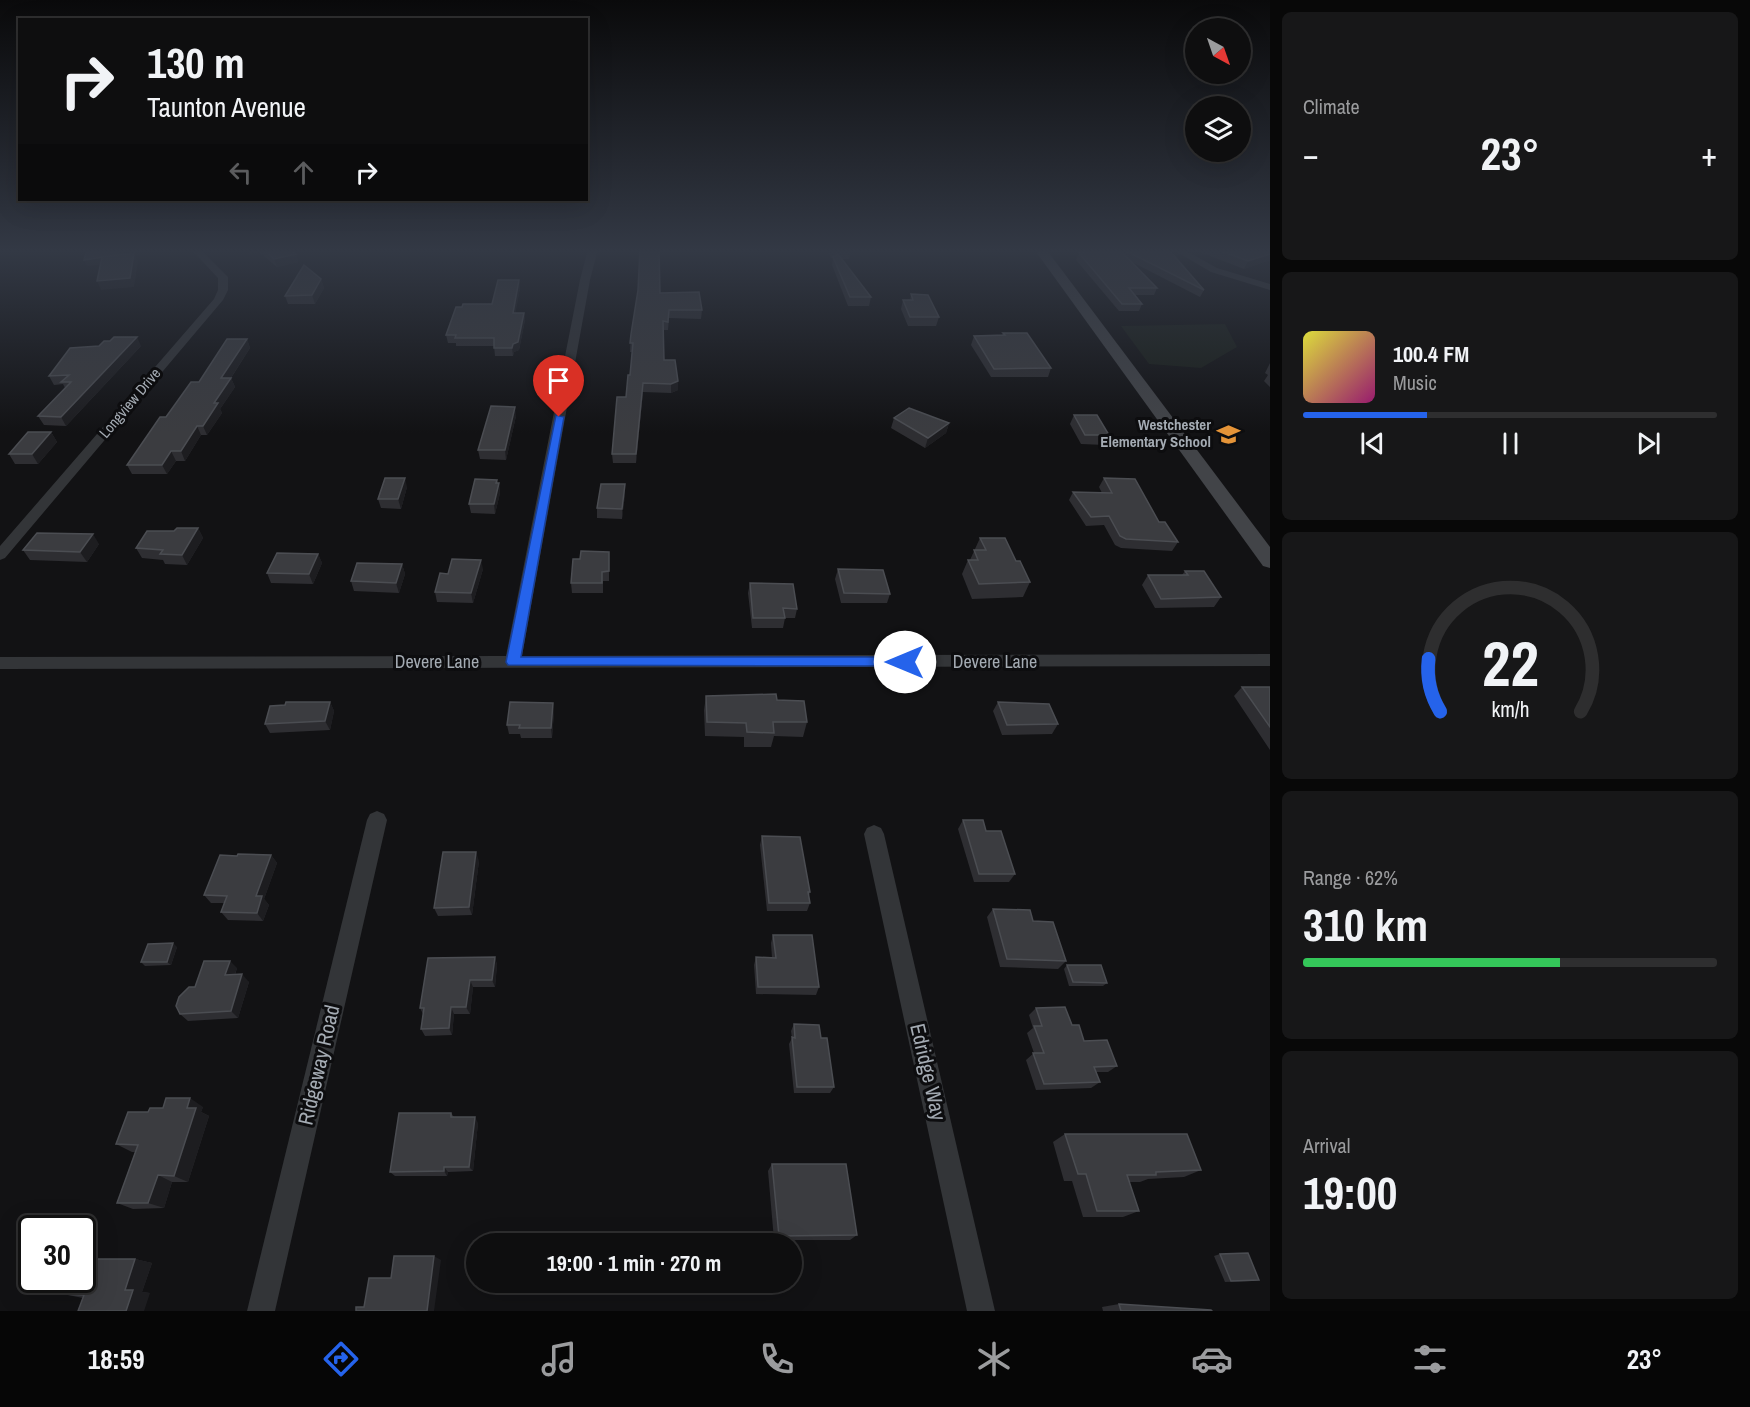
<!DOCTYPE html>
<html lang="en">
<head>
<meta charset="utf-8">
<style>
	:root { --surface:#0e0e0f; --page:#171718; --text:#f1f3f6; --muted:#9b9c9e; --line:#2e2e2f; --accent:#2563eb }
	body { margin:0; font-family:"Archivo Narrow",sans-serif; background:var(--page); color:var(--text); height:100vh; display:flex; flex-direction:column; font-size:22px; white-space:nowrap }
	* { box-sizing:border-box; margin:0 }
	p { font-size:20px; color:var(--muted) }
	.icon { flex:none; width:33px; height:33px; fill:none; stroke:currentColor; stroke-width:2; stroke-linecap:round; stroke-linejoin:round }
	.map { position:relative; flex:1; overflow:hidden }
	.details { display:flex; flex-direction:column; gap:12px; padding:12px; background:#080808; width:480px }
	.details>* { flex:none }
	.banner { position:absolute; left:18px; top:18px; width:570px; height:183px; border-radius:0px; box-shadow:0 6px 24px #0002,0 0 0 2px var(--line); background:#0e0e0f; color:var(--text); overflow:hidden }
	.needle { width:39px; rotate:140deg }
	.buttons { position:absolute; left:1185px; top:18px; display:grid; gap:12px }
	.buttons a { display:grid; place-items:center; width:66px; height:66px; border-radius:50%; background:var(--surface); box-shadow:0 6px 24px #0002,0 0 0 2px var(--line); font-size:30px }
	.speed { position:absolute; left:18px; top:1215px; display:flex; gap:12px; font-size:30px; font-weight:700; text-align:center }
	.speed>* { display:grid; place-content:center; width:78px; height:78px; border-radius:50%; background:var(--surface); box-shadow:0 6px 24px #0002,0 0 0 2px var(--line); line-height:1 }
	.speed .limit { border:3px solid #111; border-radius:9px; background:#fff; color:#111 }
	.pin { position:absolute; display:grid; place-items:center; width:51px; height:51px; color:#fff; margin:-62px -26px; border-radius:50% 50% 50% 0; rotate:-45deg; box-shadow:0 0 6px #0007 }
	.pin .icon { rotate:45deg }
	.me { position:absolute; width:66px; margin:-33px; rotate:270deg; stroke-linejoin:round; filter:drop-shadow(0 0 4px #0008) }
	.turn { display:flex; align-items:center; gap:21px; height:126px; padding:0 30px; font-size:27px }
	.turn .icon { width:78px; height:78px; stroke-width:2.5 }
	.turn b { display:block; font-size:42px; line-height:51px }
	.lanes { display:flex; align-items:center; height:57px; padding:0 30px; background:#0003; justify-content:center; gap:30px; direction:ltr }
	.lanes .off { opacity:.35 }
	.big { font-size:45px; font-weight:800; line-height:1.1 }
	.details .card { flex:1; display:flex; flex-direction:column; justify-content:center; gap:9px; min-width:0; padding:0 21px; border-radius:9px; background:var(--page) }
	.details .dial { align-items:center; gap:0 }
	.dial svg { height:156px; overflow:visible; fill:none; stroke:var(--line); stroke-width:7; stroke-linecap:round; text-anchor:middle }
	.dial text { fill:var(--text); stroke:none }
	.song { display:flex; align-items:center; gap:18px }
	.cover { width:72px; height:72px; border-radius:9px; background:linear-gradient(135deg,hsl(60 70% 55%),hsl(320 70% 35%)) }
	.played { height:6px; border-radius:3px; background:linear-gradient(90deg,var(--accent) 30%,var(--line) 30%) }
	.keys { display:flex; justify-content:space-around; direction:ltr }
	.heat { display:flex; justify-content:space-between; align-items:center; font-size:33px; direction:ltr }
	.charge { height:9px; border-radius:4px; background:linear-gradient(90deg,#34c759 62%,var(--line) 0) }
	.trip { position:absolute; left:466px; top:1233px; width:336px; height:60px; border-radius:30px; background:var(--surface); box-shadow:0 6px 24px #0002,0 0 0 2px var(--line); font-weight:800; line-height:60px; text-align:center }
	.dock { display:flex; height:96px; justify-content:space-around; align-items:center; background:#060606; color:var(--muted) }
	.dock .icon { width:42px; height:42px }
	.dock .current { color:var(--accent) }
	.dock b { font-size:27px; color:var(--text) }
	main { display:flex; flex:1; min-height:0 }
	.map>svg:first-child { display:block }
</style>
</head>
<body>
<main>
<div class="map">
<svg width="1270" height="1311" viewBox="0 0 1270 1311">
	<rect width="100%" height="100%" fill="#121214"/>
	<path fill="#191e19" d="M1225,324L1237,347L1201,368L1149,364L1121,326Z"/>
	<g fill="none" stroke-linecap="round" stroke-linejoin="round">
		<g fill="#333538" fill-rule="evenodd">
			<path d="M191,249H200L228,277V290L223,300L5,558L0,560V546L214,299L218,290V278Z"/>
			<path d="M588,249H598L590,280L522,656L1270,654V666L0,669V657L506,656L580,280Z"/>
			<path d="M1172,249H1183L1217,268L1270,284V290L1211,272Z"/>
			<path d="M377,811L384,814L387,820L275,1311H247L367,820L370,814Z"/>
			<path d="M874,825L881,828L884,834L995,1311H967L864,834L867,828Z"/>
		</g>
		<path fill="#424448" fill-rule="evenodd" d="M1034,249H1046L1270,547V568L1263,566Z"/>
	</g>
	<g fill="#2e2e32">
		<path d="M243,249H290L296,254L298,262L277,267L259,252L249,254Z"/>
		<path d="M828,249H850L851,251L849,259H842L871,297L869,306H848L832,265L833,258H831Z"/>
		<path d="M1098,249H1166L1204,290L1200,297L1132,262L1157,288L1154,295H1134L1142,304L1139,311H1119L1076,260L1079,253Z"/>
		<path d="M1200,249H1270V260L1244,269L1200,252Z"/>
		<path d="M321,279L324,288L315,304H288L285,296Z"/>
		<path d="M519,280L520,288L515,313H524L525,320L519,350L514,352L513,356H495L494,346H456V343H448L446,335L462,307L492,304Z"/>
		<path d="M638,290L660,293L702,310L701,319L669,318L668,330H663L664,360L678,390L671,393L643,392L636,463H613L612,454L626,397L630,375L632,352H630L631,334Z"/>
		<path d="M911,294L939,317L936,326H908L901,309L903,300H910Z"/>
		<path d="M1003,333L1051,368L1048,377H991L971,345L974,336L1002,335Z"/>
		<path d="M247,339L250,348L231,378L235,387L220,409L222,413L207,435H201L185,461H176L167,474H132L127,465L166,417L199,382Z"/>
		<path d="M141,346L66,426L44,425L38,416L65,388L63,384L54,385L49,376Z"/>
		<path d="M1270,363V387L1264,381L1268,375L1265,373Z"/>
		<path d="M1074,415L1109,435L1105,445L1081,444L1070,424Z"/>
		<path d="M516,416L506,460L480,459L478,450Z"/>
		<path d="M894,418L949,423L946,433L925,448L891,428Z"/>
		<path d="M51,432L57,442L38,464H15L9,454Z"/>
		<path d="M1104,478L1159,522L1178,542L1172,551L1121,548L1115,545L1104,525L1086,526L1069,500L1073,492L1102,493L1099,487Z"/>
		<path d="M497,480L498,483H499L500,493L495,514L471,513L469,504Z"/>
		<path d="M407,487L401,509L381,508L378,499Z"/>
		<path d="M625,494L622,519L597,518V508Z"/>
		<path d="M198,528L203,538L187,565L165,564L163,560L142,558L136,548L174,531Z"/>
		<path d="M980,538L1016,561L1030,582L1023,597L972,599L962,574L968,560H970Z"/>
		<path d="M99,544L87,562L30,560L23,550Z"/>
		<path d="M609,552V581H603V593H572L571,583L580,559Z"/>
		<path d="M318,554L322,563L313,584L271,583L267,573Z"/>
		<path d="M402,564L405,574L399,593L354,591L351,581Z"/>
		<path d="M483,569L473,603L437,602L435,592L448,574Z"/>
		<path d="M838,569L890,594L887,603H841L835,579Z"/>
		<path d="M1185,571L1221,597L1214,607L1155,608L1142,585L1148,575H1182Z"/>
		<path d="M750,583L797,609L795,618H785L783,628H752L748,593Z"/>
		<path d="M1242,687H1270V750L1234,696Z"/>
		<path d="M706,696L777,700L807,722L803,737L774,736L771,747H744V737L705,736L704,710Z"/>
		<path d="M330,702L334,711L330,730L270,733L265,724Z"/>
		<path d="M998,702L1058,724L1052,734L1002,735L993,711Z"/>
		<path d="M554,712L552,738H521L520,734H509L507,725Z"/>
		<path d="M963,820L986,831L1015,874L1009,882H974L958,829Z"/>
		<path d="M762,836L810,892L809,896L810,903L807,911H767L760,845Z"/>
		<path d="M271,855L277,863L264,899L269,905L263,921L228,920L221,912L224,903H211L204,895L237,856Z"/>
		<path d="M479,861L472,915L438,916L434,908Z"/>
		<path d="M993,909L1066,961L1058,969L1000,967L987,917Z"/>
		<path d="M773,935L819,987L816,995L756,994L754,965L756,957L772,958L771,943Z"/>
		<path d="M177,947L171,965L145,966L141,962Z"/>
		<path d="M495,957L497,965L495,987H473L470,1014H454L452,1035L425,1036L421,1029L423,1014L420,1008Z"/>
		<path d="M1067,965L1107,983L1103,986H1069L1064,969Z"/>
		<path d="M237,968L235,975L249,982L238,1018L188,1021L180,1014L195,987Z"/>
		<path d="M1036,1008L1072,1025L1084,1041L1117,1066L1108,1072H1096L1100,1082L1091,1088L1036,1090L1026,1060L1034,1053L1027,1033L1033,1028L1029,1015Z"/>
		<path d="M794,1024L821,1038L834,1087L830,1093H794L789,1044L792,1038L791,1031Z"/>
		<path d="M203,1107L201,1112L209,1116L188,1182H172L164,1208L133,1209L117,1203L135,1152H132L116,1144L148,1112Z"/>
		<path d="M451,1113L454,1117L478,1123L473,1171L448,1172L447,1176H395L390,1172Z"/>
		<path d="M1065,1134L1201,1170L1184,1177L1148,1179L1140,1182H1129L1139,1211L1123,1217H1083L1072,1181H1064L1053,1142Z"/>
		<path d="M772,1164L857,1235L850,1240H774L768,1171Z"/>
		<path d="M1220,1254L1259,1280L1252,1281L1225,1282L1214,1256Z"/>
		<path d="M135,1259L152,1263L142,1292L150,1293L83,1298L63,1294Z"/>
		<path d="M600,1282V1293L577,1295V1294Z"/>
		<path d="M1119,1304L1212,1311H1103L1102,1307Z"/>
	</g>
	<g fill="#1d1d20">
		<path d="M121,249H129L118,263L87,266L84,260Z"/>
		<path d="M247,249H259V252L249,254Z"/>
		<path d="M134,253L138,262L134,287L101,290L97,281Z"/>
		<path d="M296,254L298,262L277,267L274,259Z"/>
		<path d="M1270,254V260L1244,269L1248,261Z"/>
		<path d="M321,279L324,288L315,304L312,295Z"/>
		<path d="M519,280L520,288L514,321L513,313Z"/>
		<path d="M524,313L525,320L519,350L514,352L513,356L512,348Z"/>
		<path d="M137,337L141,346L66,426L61,417Z"/>
		<path d="M247,339L250,348L225,387L221,378Z"/>
		<path d="M231,378L235,387L220,409L222,413L207,435L203,426L214,403Z"/>
		<path d="M678,381V390L671,393V384Z"/>
		<path d="M643,383V392L636,463V454Z"/>
		<path d="M515,407L516,416L506,460L505,450Z"/>
		<path d="M949,423L946,433L925,448L928,438Z"/>
		<path d="M197,426L201,435L185,461L181,451Z"/>
		<path d="M51,432L57,442L38,464L32,454Z"/>
		<path d="M171,451L176,461L167,474L162,465Z"/>
		<path d="M405,478L407,487L401,509L398,499Z"/>
		<path d="M497,480L498,486L499,483L500,493L495,514L494,504Z"/>
		<path d="M625,484V494L622,519V509Z"/>
		<path d="M198,528L203,538L187,565L182,555Z"/>
		<path d="M93,534L99,544L87,562L80,552Z"/>
		<path d="M318,554L322,563L313,584L309,574Z"/>
		<path d="M481,560L483,569L473,603L471,593Z"/>
		<path d="M402,564L405,574L399,593L396,583Z"/>
		<path d="M330,702L334,711L330,730L325,721Z"/>
		<path d="M553,703L554,712L552,738L551,728Z"/>
		<path d="M476,852L479,861L472,915L469,907Z"/>
		<path d="M271,855L277,863L264,899L269,905L263,921L257,913L256,896Z"/>
		<path d="M173,943L177,947L171,965L167,962Z"/>
		<path d="M495,957L497,965L495,987L492,980Z"/>
		<path d="M230,961L237,968L232,982L225,975Z"/>
		<path d="M242,974L249,982L238,1018L231,1011Z"/>
		<path d="M470,980L473,987L470,1014L466,1007Z"/>
		<path d="M451,1007L454,1014L452,1035L449,1028Z"/>
		<path d="M190,1098L203,1107L201,1112L209,1116L188,1182L174,1176L187,1108Z"/>
		<path d="M475,1117L478,1123L473,1171L469,1167Z"/>
		<path d="M444,1167L448,1172L447,1176L444,1171Z"/>
		<path d="M158,1175L172,1182L164,1208L148,1203Z"/>
		<path d="M434,1256L441,1260L434,1311H427Z"/>
		<path d="M135,1259L152,1263L142,1292L150,1293L144,1311H126L125,1290Z"/>
	</g>
	<g fill="#3b3c40" stroke="#4b4d52" stroke-width="1.5">
		<path d="M87,249H121L116,255L84,260Z"/>
		<path d="M263,249H290L296,254L274,259Z"/>
		<path d="M640,249H659L660,293L699,292L702,310H669L668,322L663,321L664,360H675L678,381L671,384L643,383L636,454H612L617,397H626L628,375H630L633,343H630L631,334L638,290Z"/>
		<path d="M832,249H850L851,251H832Z"/>
		<path d="M1098,249H1119L1157,288H1129L1142,304H1122L1079,253Z"/>
		<path d="M1122,249H1166L1170,251L1204,290Z"/>
		<path d="M1216,249H1270V254L1248,261Z"/>
		<path d="M134,253L130,278L97,281L102,257Z"/>
		<path d="M838,254L871,297H850L833,257Z"/>
		<path d="M304,265L321,279L312,295L285,296Z"/>
		<path d="M498,280H519L513,313H524L518,342L513,344L512,348H494V338H455L456,335H446L456,307H462L463,304H492Z"/>
		<path d="M911,294L928,295L939,317H910L903,300H913Z"/>
		<path d="M1003,333H1027L1051,368L994,369L974,336L1005,335Z"/>
		<path d="M114,337H137L61,417L38,416L71,382H61L69,375L49,376L70,348L99,346L104,341H110Z"/>
		<path d="M227,339H247L221,378H231L214,403H218L203,426H197L181,451H171L162,465H127L160,417H166L191,382H199Z"/>
		<path d="M491,406L515,407L505,450H478Z"/>
		<path d="M909,408L949,423L928,438L894,418Z"/>
		<path d="M1074,415H1097L1109,435H1085Z"/>
		<path d="M28,432H51L32,454H9Z"/>
		<path d="M385,478H405L398,499H378Z"/>
		<path d="M1104,478L1135,479L1159,522H1165L1178,542L1126,539L1120,536L1109,516L1091,517L1073,492L1112,493Z"/>
		<path d="M475,479L497,480L496,483H499L494,504H469Z"/>
		<path d="M601,484H625L622,509L597,508Z"/>
		<path d="M177,528H198L182,555L160,554L163,550L136,548L147,531H174Z"/>
		<path d="M37,533L93,534L80,552L23,550Z"/>
		<path d="M980,538H1005L1016,561H1020L1030,582L979,584L968,560H978L974,550H986Z"/>
		<path d="M581,551L609,552V571L602,572V583H571L573,559H580Z"/>
		<path d="M277,553L318,554L309,574L267,573Z"/>
		<path d="M452,559L481,560L471,593L435,592L440,573L448,574Z"/>
		<path d="M357,563L402,564L396,583L351,581Z"/>
		<path d="M838,569L883,570L890,594L844,593Z"/>
		<path d="M1185,571H1204L1221,597L1161,599L1148,575H1188Z"/>
		<path d="M750,583L793,584L797,609L783,608L785,618H753Z"/>
		<path d="M1242,687H1270V727Z"/>
		<path d="M776,694L777,700L804,701L807,722H773L774,733L747,732L746,723L707,722L706,696Z"/>
		<path d="M286,702H330L325,721L265,724L270,706L285,705Z"/>
		<path d="M510,702L553,703L551,728H519L520,725H507Z"/>
		<path d="M998,702L1049,704L1058,724L1007,725Z"/>
		<path d="M963,820H983L986,831H1001L1015,874H979Z"/>
		<path d="M762,836L800,837L810,892H808L810,903H769Z"/>
		<path d="M443,852H476L469,907L434,908Z"/>
		<path d="M238,854L271,855L256,896H262L257,913L221,912L227,896L204,895L220,855L237,856Z"/>
		<path d="M993,909L1030,910L1033,921L1053,922L1066,961L1007,959Z"/>
		<path d="M773,935H812L819,987H758L756,957L776,958Z"/>
		<path d="M173,943L167,962H141L148,944Z"/>
		<path d="M495,957L492,980H470L466,1007H451L449,1028L421,1029L424,1008H420L428,958Z"/>
		<path d="M204,961H230L225,975L242,974L231,1011L180,1014L176,1006L179,997L189,987H195Z"/>
		<path d="M1067,965H1101L1107,983L1073,982Z"/>
		<path d="M1065,1007L1072,1025H1079L1084,1041L1107,1040L1117,1066L1094,1067L1100,1082L1044,1084L1033,1053H1044L1034,1026H1042L1036,1008Z"/>
		<path d="M794,1024L819,1025L821,1038H827L834,1087H797L792,1037L795,1038Z"/>
		<path d="M166,1098H190L187,1108H196L174,1176L158,1175L148,1203H117L138,1145L116,1144L128,1112H148L150,1108H163Z"/>
		<path d="M399,1113H451V1117H475L469,1167H444V1171L390,1172Z"/>
		<path d="M1065,1134H1187L1201,1170L1156,1172V1175H1127L1139,1211H1097L1086,1174H1078Z"/>
		<path d="M772,1164H846L857,1235L779,1236Z"/>
		<path d="M1248,1253L1259,1280L1231,1281L1220,1254Z"/>
		<path d="M394,1256H434L427,1311H356V1307H364L369,1278H391Z"/>
		<path d="M82,1259H135L125,1290H133L126,1311H78L84,1295L63,1294L69,1280H82Z"/>
		<path d="M577,1282H599V1292L577,1294Z"/>
		<path d="M1119,1304L1211,1310L1212,1311H1121Z"/>
	</g>
	<linearGradient id="sky" x2="0" y2="1"><stop stop-color="#0a0a0b"/><stop offset="0.58" stop-color="#333945"/><stop offset="1" stop-color="#333945" stop-opacity="0"/></linearGradient>
	<rect width="1270" height="433" fill="url(#sky)"/>
	<path fill="#2563eb" stroke="#184099" stroke-width="1.5" d="M556,415L564,417L521,657H905L910,658L912,662L910,666L508,665L506,662Z"/>
	<defs>
		<symbol id="school-bare" viewBox="-9 -9 18 18"><path d="M0-5L7-2L0 1L-7-2ZM-4 1L0 2.5L4 1V4Q0 6-4 4Z" fill="#e59438" stroke="#0d0d0f" stroke-width="2.5" paint-order="stroke"/></symbol>
	</defs>
	<g fill-rule="evenodd">
		<use href="#school-bare" x="1212" y="418" width="33" height="33"/>
	</g>
	<g text-anchor="middle" stroke-width="6" stroke-linejoin="round" paint-order="stroke">
		<g font-size="15" fill="#a4abb3" stroke="#0d0d0f">
			<text transform="translate(130 403) rotate(-50)" y="5">Longview Drive</text>
		</g>
		<g font-size="15" font-weight="bold" fill="#a4abb3" stroke="#0d0d0f" text-anchor="end">
			<text x="1211" y="430">Westchester<tspan x="1211" dy="17">Elementary School</tspan></text>
		</g>
		<g font-size="18" fill="#a4abb3" stroke="#0d0d0f">
			<text x="437" y="668">Devere Lane</text>
			<text x="995" y="668">Devere Lane</text>
		</g>
		<g font-size="21" fill="#a4abb3" stroke="#0d0d0f">
			<text transform="translate(319 1065) rotate(-77)" y="7">Ridgeway Road</text>
			<text transform="translate(928 1072) rotate(77)" y="7">Edridge Way</text>
		</g>
	</g>
</svg>
<div class="buttons">
<a><svg class="needle" viewBox="-14 -14 28 28"><path d="M0-13l5 13h-10z" fill="#e53935"/><path d="M0 13l5-13h-10z" fill="#9b9c9e"/></svg></a>
<a><svg class="icon" aria-label="layers" viewBox="0 0 24 24"><path d="M12 4l9 5-9 5-9-5zM3 14l9 5 9-5"/></svg></a>
</div>
<div class="speed"><div class="limit">30</div></div>
<div class="pin" style="left:559px;top:417px;background:#d93025"><svg class="icon" aria-label="arrive" viewBox="0 0 24 24"><path d="M6 21V4h12l-3 4 3 4H6"/></svg></div>
<svg class="me" style="left:905px;top:662px" viewBox="-20 -20 40 40"><circle r="19" fill="#fff"/><path d="M0-13L10 11 0 6-10 11z" fill="#2563eb"/></svg>
<div class="trip">19:00 · 1 min · 270 m</div>
<div class="banner">
<div class="turn"><svg class="icon" aria-label="right" viewBox="0 0 24 24"><path d="M7 20v-9h11M14 6l5 5-5 5"/></svg><div><b>130 m</b>Taunton Avenue</div></div>
<div class="lanes"><svg class="icon off" aria-label="left" viewBox="0 0 24 24"><path d="M17 20v-9H6M10 6l-5 5 5 5"/></svg><svg class="icon off" aria-label="ahead" viewBox="0 0 24 24"><path d="M12 20V5M6 11l6-6 6 6"/></svg><svg class="icon" aria-label="right" viewBox="0 0 24 24"><path d="M7 20v-9h11M14 6l5 5-5 5"/></svg></div>
</div>
</div>
<section class="details">
<div class="card"><p>Climate</p>
<div class="heat"><a>−</a><b class="big">23°</b><a>+</a></div>
</div>
<div class="card">
<div class="song"><i class="cover"></i><div><b>100.4 FM</b><p>Music</p></div></div>
<div class="played"></div>
<div class="keys"><svg class="icon" aria-label="previous" viewBox="0 0 24 24"><path d="M18 5L8 12l10 7zM5 5v14"/></svg><svg class="icon" aria-label="pause" viewBox="0 0 24 24"><path d="M8 5v14M16 5v14"/></svg><svg class="icon" aria-label="next" viewBox="0 0 24 24"><path d="M6 5l10 7-10 7zM19 5v14"/></svg></div>
</div>
<div class="card dial"><svg viewBox="0 0 100 80">
<path d="M14 69A42 42 0 1 1 86 69"/>
<path d="M14 69A42 42 0 0 1 8 42" stroke="#2563eb"/>
<text x="50" y="56" font-size="32" font-weight="700">22</text>
<text x="50" y="72" font-size="11">km/h</text>
</svg></div>
<div class="card"><p>Range · 62%</p><b class="big">310 km</b><div class="charge"></div></div>
<div class="card"><p>Arrival</p><b class="big">19:00</b></div>
</section>
</main>
<nav class="dock">
<b>18:59</b>
<svg class="icon current" aria-label="directions" viewBox="0 0 24 24"><path d="M12 3l9 9-9 9-9-9zM9 14v-3h6M13 9l2 2-2 2"/></svg>
<svg class="icon" aria-label="music" viewBox="0 0 24 24"><path d="M9 18V5l10-2v13"/><circle cx="6" cy="18" r="3"/><circle cx="16" cy="16" r="3"/></svg>
<svg class="icon" aria-label="phone" viewBox="0 0 24 24"><path d="M5 4h4l2 5-3 2q2 4 5 5l2-3 5 2v4C11 20 4 13 5 4z"/></svg>
<svg class="icon" aria-label="climate" viewBox="0 0 24 24"><path d="M12 3v18M4 7l16 10M4 17L20 7"/></svg>
<svg class="icon" aria-label="car" viewBox="0 0 24 24"><path d="M5 17H2v-5l4-1 3-4h7l3 4 3 1v5h-3M9 17h6M6 11h13"/><circle cx="7" cy="17" r="2"/><circle cx="17" cy="17" r="2"/></svg>
<svg class="icon" aria-label="filters" viewBox="0 0 24 24"><path d="M4 7h16M4 17h16"/><circle cx="9" cy="7" r="2"/><circle cx="15" cy="17" r="2"/></svg>
<b>23°</b>
</nav>
</body>
</html>
